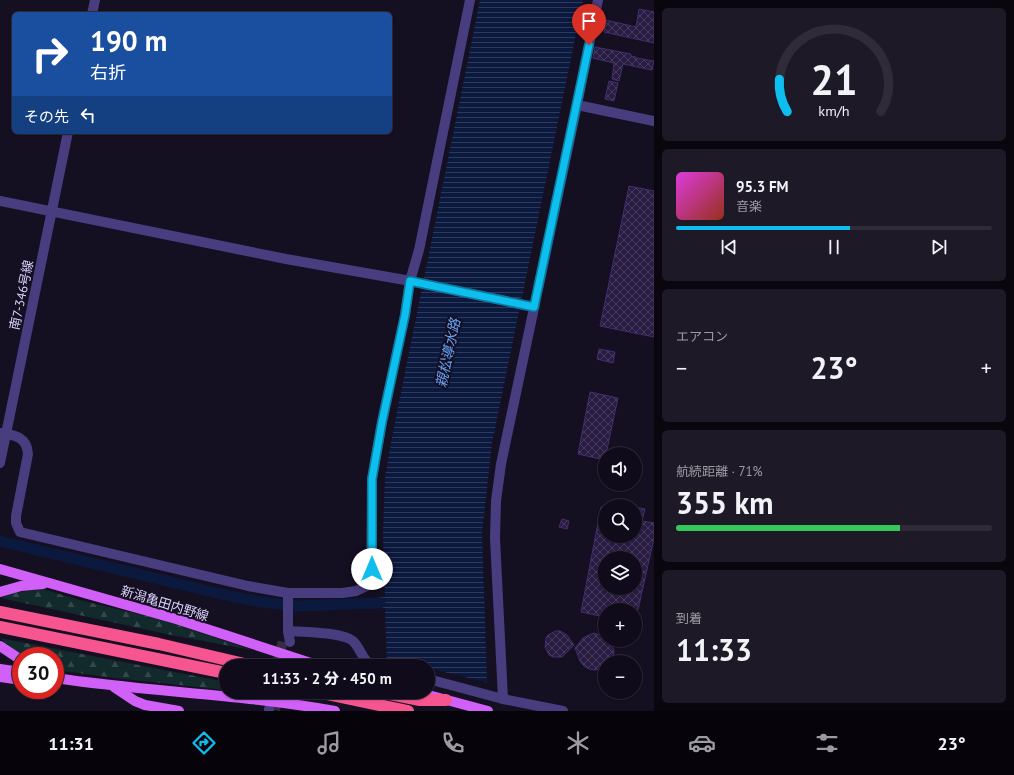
<!DOCTYPE html>
<html lang="ja">
<head>
<meta charset="utf-8">
<style>
	:root { --surface:#100b1a; --page:#1e1927; --text:#f1f3f6; --muted:#9c9ba2; --line:#302b39; --accent:#0dbeef }
	body { margin:0; font-family:"PT Sans","Noto Sans JP",sans-serif; background:var(--page); color:var(--text); height:100vh; display:flex; flex-direction:column; font-size:15px; white-space:nowrap }
	* { box-sizing:border-box; margin:0 }
	p { font-size:13px; color:var(--muted) }
	.icon { flex:none; width:22px; height:22px; fill:none; stroke:currentColor; stroke-width:2; stroke-linecap:round; stroke-linejoin:round }
	.map { position:relative; flex:1; overflow:hidden }
	.details { display:flex; flex-direction:column; gap:8px; padding:8px; background:#09060e; width:360px }
	.details>* { flex:none }
	.hud { position:absolute; left:12px; top:12px; width:380px; height:122px; border-radius:6px; box-shadow:0 1px 3px #0004,0 0 0 1px var(--line); background:#1a4fa0; color:#fff; overflow:hidden }
	.tools { position:absolute; left:598px; top:447px; display:grid; gap:8px }
	.tools a { display:grid; place-items:center; width:44px; height:44px; border-radius:50%; background:var(--surface); box-shadow:0 1px 3px #0004,0 0 0 1px var(--line); font-size:20px }
	.speed { position:absolute; left:12px; top:647px; display:flex; gap:8px; font-size:20px; font-weight:700; text-align:center }
	.speed>* { display:grid; place-content:center; width:52px; height:52px; border-radius:50%; background:var(--surface); box-shadow:0 1px 3px #0004,0 0 0 1px var(--line); line-height:1 }
	.speed .limit { border:6px solid #d22; background:#fff; color:#111 }
	.pin { position:absolute; display:grid; place-items:center; width:34px; height:34px; color:#fff; margin:-41px -17px; border-radius:50% 50% 50% 0; rotate:-45deg; box-shadow:0 0 4px #0007 }
	.pin .icon { rotate:45deg }
	.me { position:absolute; width:44px; margin:-22px; rotate:0deg; stroke-linejoin:round; filter:drop-shadow(0 0 3px #0008) }
	.turn { display:flex; align-items:center; gap:14px; height:84px; padding:0 12px; font-size:18px }
	.turn .icon { width:52px; height:52px; stroke-width:2.5 }
	.turn b { display:block; font-size:28px; line-height:34px }
	.then { display:flex; align-items:center; height:38px; padding:0 12px; background:#0003; gap:8px; font-size:15px }
	.big { font-size:30px; font-weight:800; line-height:1.1 }
	.details .card { flex:1; display:flex; flex-direction:column; justify-content:center; gap:6px; min-width:0; padding:0 14px; border-radius:6px; background:var(--page) }
	.details .dial { align-items:center; gap:0 }
	.dial svg { height:104px; overflow:visible; fill:none; stroke:var(--line); stroke-width:7; stroke-linecap:round; text-anchor:middle }
	.dial text { fill:var(--text); stroke:none }
	.song { display:flex; align-items:center; gap:12px }
	.cover { width:48px; height:48px; border-radius:6px; background:linear-gradient(135deg,hsl(300 70% 55%),hsl(10 70% 35%)) }
	.played { height:4px; border-radius:2px; background:linear-gradient(90deg,var(--accent) 55%,var(--line) 55%) }
	.keys { display:flex; justify-content:space-around; direction:ltr }
	.heat { display:flex; justify-content:space-between; align-items:center; font-size:22px; direction:ltr }
	.charge { height:6px; border-radius:3px; background:linear-gradient(90deg,#34c759 71%,var(--line) 0) }
	.trip { position:absolute; left:219px; top:659px; width:216px; height:40px; border-radius:20px; background:var(--surface); box-shadow:0 1px 3px #0004,0 0 0 1px var(--line); font-weight:800; line-height:40px; text-align:center }
	.tab-bar { display:flex; height:64px; justify-content:space-around; align-items:center; background:#06040a; color:var(--muted) }
	.tab-bar .icon { width:28px; height:28px }
	.tab-bar .selected { color:var(--accent) }
	.tab-bar b { font-size:18px; color:var(--text) }
	main { display:flex; flex:1; min-height:0 }
	.map>svg:first-child { display:block }
</style>
</head>
<body>
<main>
<div class="map">
<svg width="654" height="711" viewBox="0 0 654 711">
	<defs>
		<pattern id="forest-firs" width="22" height="20" patternUnits="userSpaceOnUse"><rect width="22" height="20" fill="#122a2c"/><path d="M5 1l3.5 6h-7zM16 11l3.5 6h-7z" fill="#34484c"/></pattern>
		<pattern id="water-rules" width="6" height="5" patternUnits="userSpaceOnUse"><rect width="6" height="5" fill="#0c193e"/><path d="M0 2.5h6" fill="none" stroke="#2f3a5b"/></pattern>
		<pattern id="building-cross-hatch" width="8" height="8" patternUnits="userSpaceOnUse"><rect width="8" height="8" fill="#281c42"/><path d="M0 0l8 8M0 8l8-8" fill="none" stroke="#473c5e"/></pattern>
	</defs>
	<rect width="100%" height="100%" fill="#150f22"/>
	<g fill="url(#forest-firs)">
		<path d="M43,589L79,600L159,619L252,650L171,635L1,598L12,593Z"/>
		<path d="M0,638L226,682V690L115,678L55,670V656H22Z"/>
	</g>
	<path fill="url(#water-rules)" d="M480,0H583L492,443L482,533L488,711L428,692V666H387L385,608L365,609V599L385,597L383,534L385,477L392,437Z"/>
	<g fill="#150f22">
		<path d="M385,658L420,666H385Z"/>
		<path d="M428,668L489,683L490,711H387L386,692H428Z"/>
	</g>
	<g fill="none" stroke-linecap="round" stroke-linejoin="round">
		<path stroke="#0c193e" stroke-width="11" d="M0,541L230,596L261,602L296,606L380,603"/>
	</g>
	<g fill="url(#building-cross-hatch)" stroke="#432f6d" fill-rule="evenodd">
		<path d="M639,9L654,12V43L604,32L605,29L599,27L601,19L636,27Z"/>
		<path d="M595,47L631,54V56L636,57V58L654,61L652,70L623,64L619,81L612,79L614,63L593,58Z"/>
		<path d="M609,81L618,83L614,101L605,99Z"/>
		<path d="M629,186L654,191V337L600,326Z"/>
		<path d="M599,349L615,352L613,363L597,359Z"/>
		<path d="M590,392L618,398L606,454H605V460L578,454Z"/>
		<path d="M601,507H605V536H635V507L645,509L642,521L654,523V538L638,610H605V617L581,612ZM605,558H635V588H605Z"/>
		<path d="M562,519L569,521L567,529L559,527Z"/>
		<path d="M556,631H560L567,635L574,645L562,657H553L549,655L545,647L546,638L548,635Z"/>
		<path d="M594,633L605,636V640H610L614,651L613,662H605V668L595,670L589,669L584,666L580,661L575,648L583,638L589,635Z"/>
	</g>
	<g fill="none" stroke-linecap="round" stroke-linejoin="round">
		<g stroke="#332c43" stroke-width="10" stroke-dasharray="10 5" stroke-linecap="butt">
			<path d="M277,666L283,640"/>
			<path d="M275,710L279,692"/>
		</g>
		<g stroke="#473d7f" stroke-width="10">
			<path d="M577,105L654,121"/>
			<path d="M0,201L286,259L405,280L534,307"/>
			<path d="M0,433C15,435 27,437 28,454L16,516V523L20,532L248,586L288,593H342L356,591L371,584L372,479L382,422L405,315L410,281L419,250L470,0"/>
			<path d="M288,631C302,632 343,632 353,641C361,649 362,660 372,666"/>
			<path d="M428,679L503,699L563,711"/>
			<path d="M503,699L495,538L496,501L501,464L577,105L598,0"/>
		</g>
		<g stroke="#473d7f" stroke-width="10">
			<path d="M92,14L95,0"/>
			<path d="M0,463L68,132"/>
			<path d="M288,593V631L290,642"/>
			<path d="M269,709V711"/>
		</g>
		<g stroke="#d060f7" stroke-width="10">
			<path d="M0,569L176,619L320,666"/>
			<path d="M0,592L21,586L43,584"/>
			<path d="M0,646L21,660"/>
			<path d="M0,669L21,672"/>
			<path d="M0,677L21,680"/>
			<path d="M55,678C148,692 242,694 335,711"/>
			<path d="M114,687L135,701L145,705L179,711"/>
			<path d="M417,692L488,711"/>
		</g>
		<g stroke="#f6558f" stroke-width="12">
			<path d="M0,612L159,644L253,666"/>
			<path d="M0,627L226,673"/>
			<path d="M317,692L408,711"/>
			<path d="M380,692L420,700H446"/>
		</g>
	</g>
	<g fill="none" stroke-linecap="round" stroke-linejoin="round">
		<defs>
			<path id="route" d="M372,569V479L382,422L405,315L410,281L534,307L589,45"/>
		</defs>
		<use href="#route" stroke="#087c9b" stroke-width="10"/>
		<use href="#route" stroke="#0dbeef" stroke-width="7"/>
	</g>
	<g text-anchor="middle" stroke-width="4" stroke-linejoin="round" paint-order="stroke">
		<g font-size="13" fill="#dcd3fd" stroke="#150f22">
			<text transform="translate(21 295) rotate(-78)" y="5">南7-346号線</text>
			<text transform="translate(165 603) rotate(17)" y="5">新潟亀田内野線</text>
		</g>
		<g font-size="14" font-style="italic" fill="#67a3f7" stroke="#150f22">
			<text transform="translate(448 353) rotate(-78)" y="5">親松導水路</text>
		</g>
	</g>
</svg>
<div class="tools">
<a><svg class="icon" aria-label="sound" viewBox="0 0 24 24"><path d="M4 9h4l5-4v14l-5-4H4zM17 9q2 3 0 6"/></svg></a>
<a><svg class="icon" aria-label="search" viewBox="0 0 24 24"><circle cx="10" cy="10" r="6"/><path d="M15 15l6 6"/></svg></a>
<a><svg class="icon" aria-label="layers" viewBox="0 0 24 24"><path d="M12 4l9 5-9 5-9-5zM3 14l9 5 9-5"/></svg></a>
<a>+</a>
<a>−</a>
</div>
<div class="speed"><div class="limit">30</div></div>
<div class="pin" style="left:589px;top:45px;background:#d93025"><svg class="icon" aria-label="arrive" viewBox="0 0 24 24"><path d="M6 21V4h12l-3 4 3 4H6"/></svg></div>
<svg class="me" style="left:372px;top:569px" viewBox="-20 -20 40 40"><circle r="19" fill="#fff"/><path d="M0-13L10 11 0 6-10 11z" fill="#0dbeef"/></svg>
<div class="trip">11:33 · 2 分 · 450 m</div>
<div class="hud">
<div class="turn"><svg class="icon" aria-label="right" viewBox="0 0 24 24"><path d="M7 20v-9h11M14 6l5 5-5 5"/></svg><div><b>190 m</b>右折</div></div>
<div class="then">その先<svg class="icon" aria-label="left" viewBox="0 0 24 24"><path d="M17 20v-9H6M10 6l-5 5 5 5"/></svg></div>
</div>
</div>
<section class="details">
<div class="card dial"><svg viewBox="0 0 100 80">
<path d="M14 69A42 42 0 1 1 86 69"/>
<path d="M14 69A42 42 0 0 1 8 44" stroke="#0dbeef"/>
<text x="50" y="56" font-size="32" font-weight="700">21</text>
<text x="50" y="72" font-size="11">km/h</text>
</svg></div>
<div class="card">
<div class="song"><i class="cover"></i><div><b>95.3 FM</b><p>音楽</p></div></div>
<div class="played"></div>
<div class="keys"><svg class="icon" aria-label="previous" viewBox="0 0 24 24"><path d="M18 5L8 12l10 7zM5 5v14"/></svg><svg class="icon" aria-label="pause" viewBox="0 0 24 24"><path d="M8 5v14M16 5v14"/></svg><svg class="icon" aria-label="next" viewBox="0 0 24 24"><path d="M6 5l10 7-10 7zM19 5v14"/></svg></div>
</div>
<div class="card"><p>エアコン</p>
<div class="heat"><a>−</a><b class="big">23°</b><a>+</a></div>
</div>
<div class="card"><p>航続距離 · 71%</p><b class="big">355 km</b><div class="charge"></div></div>
<div class="card"><p>到着</p><b class="big">11:33</b></div>
</section>
</main>
<nav class="tab-bar">
<b>11:31</b>
<svg class="icon selected" aria-label="directions" viewBox="0 0 24 24"><path d="M12 3l9 9-9 9-9-9zM9 14v-3h6M13 9l2 2-2 2"/></svg>
<svg class="icon" aria-label="music" viewBox="0 0 24 24"><path d="M9 18V5l10-2v13"/><circle cx="6" cy="18" r="3"/><circle cx="16" cy="16" r="3"/></svg>
<svg class="icon" aria-label="phone" viewBox="0 0 24 24"><path d="M5 4h4l2 5-3 2q2 4 5 5l2-3 5 2v4C11 20 4 13 5 4z"/></svg>
<svg class="icon" aria-label="climate" viewBox="0 0 24 24"><path d="M12 3v18M4 7l16 10M4 17L20 7"/></svg>
<svg class="icon" aria-label="car" viewBox="0 0 24 24"><path d="M5 17H2v-5l4-1 3-4h7l3 4 3 1v5h-3M9 17h6M6 11h13"/><circle cx="7" cy="17" r="2"/><circle cx="17" cy="17" r="2"/></svg>
<svg class="icon" aria-label="filters" viewBox="0 0 24 24"><path d="M4 7h16M4 17h16"/><circle cx="9" cy="7" r="2"/><circle cx="15" cy="17" r="2"/></svg>
<b>23°</b>
</nav>
</body>
</html>
